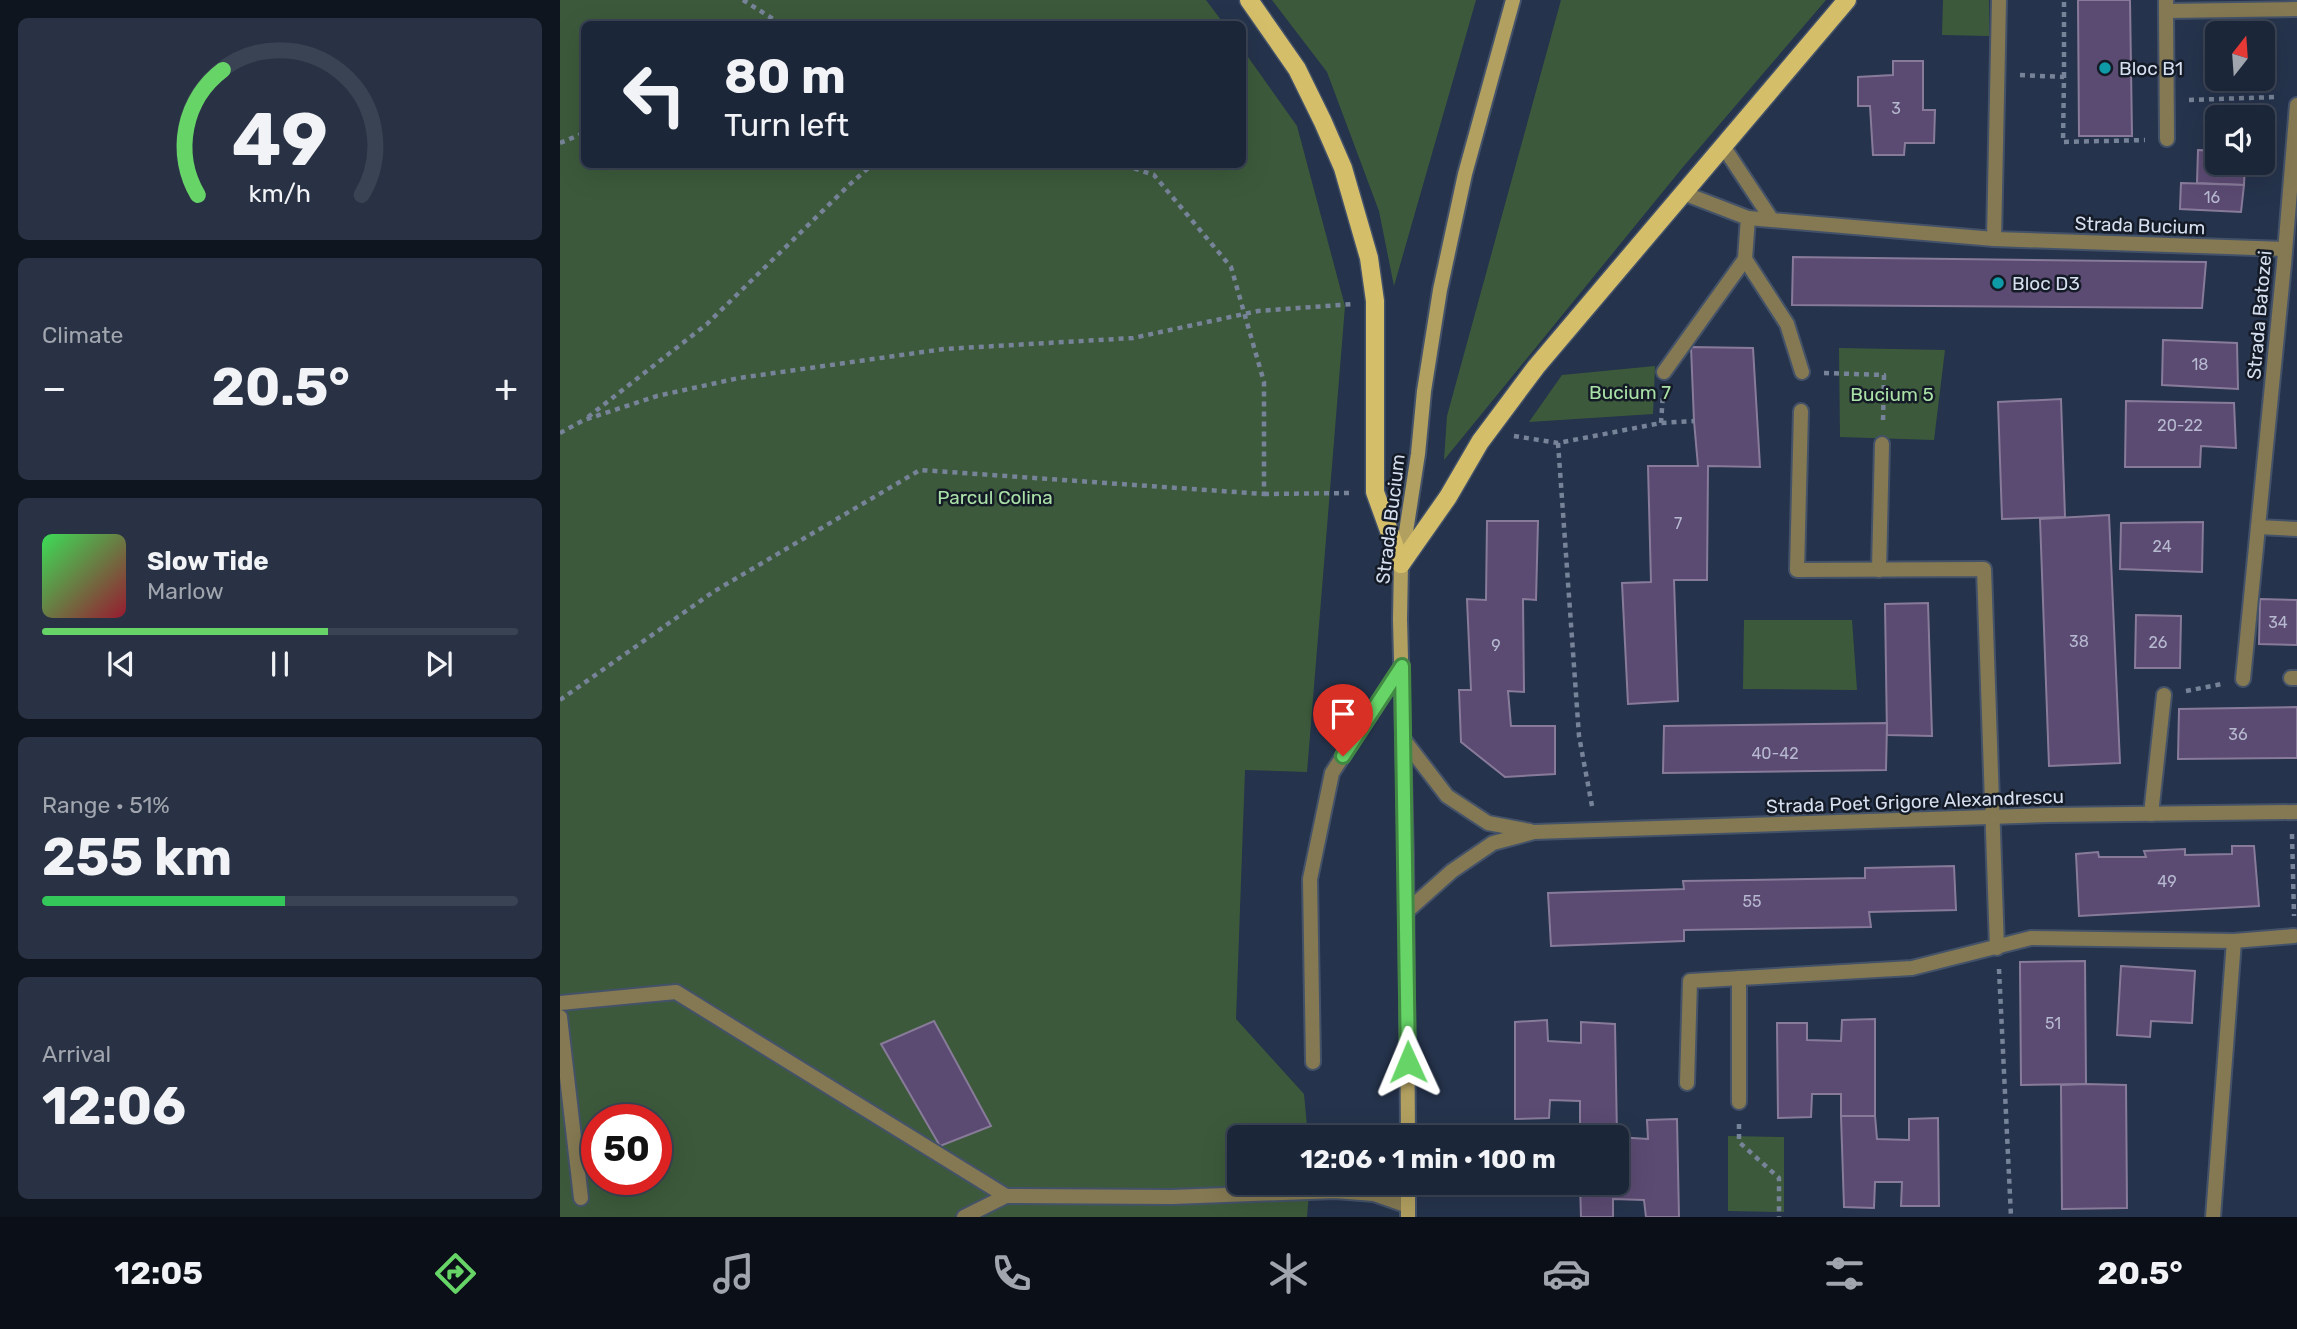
<!DOCTYPE html>
<html lang="en">
<head>
<meta charset="utf-8">
<style>
	:root { --surface:#1c2639; --page:#293244; --text:#f1f3f6; --muted:#a0a5ae; --line:#3a4353; --accent:#66d467 }
	body { margin:0; font-family:Rubik,sans-serif; background:var(--page); color:var(--text); height:100vh; display:flex; flex-direction:column; font-size:26px; white-space:nowrap }
	* { box-sizing:border-box; margin:0 }
	p { font-size:23px; color:var(--muted) }
	.icon { flex:none; width:38px; height:38px; fill:none; stroke:currentColor; stroke-width:2; stroke-linecap:round; stroke-linejoin:round }
	.map { position:relative; flex:1; overflow:hidden }
	.details { display:flex; flex-direction:column; gap:18px; padding:18px; background:#0f151f; width:560px }
	.details>* { flex:none }
	.top-card { position:absolute; left:21px; top:21px; width:665px; height:147px; border-radius:10px; box-shadow:0 7px 28px #0002,0 0 0 2px var(--line); background:#1c2639; color:var(--text); overflow:hidden }
	.needle { width:46px; rotate:17deg }
	.tools { position:absolute; left:1645px; top:21px; display:grid; gap:14px }
	.tools a { display:grid; place-items:center; width:70px; height:70px; border-radius:10px; background:var(--surface); box-shadow:0 7px 28px #0002,0 0 0 2px var(--line); font-size:35px }
	.speed { position:absolute; left:21px; top:1104px; display:flex; gap:14px; font-size:35px; font-weight:700; text-align:center }
	.speed>* { display:grid; place-content:center; width:91px; height:91px; border-radius:50%; background:var(--surface); box-shadow:0 7px 28px #0002,0 0 0 2px var(--line); line-height:1 }
	.speed .limit { border:10px solid #d22; background:#fff; color:#111 }
	.pin { position:absolute; display:grid; place-items:center; width:60px; height:60px; color:#fff; margin:-72px -30px; border-radius:50% 50% 50% 0; rotate:-45deg; box-shadow:0 0 7px #0007 }
	.pin .icon { rotate:45deg }
	.me { position:absolute; width:77px; margin:-38px; rotate:359deg; stroke-linejoin:round; filter:drop-shadow(0 0 5px #0008) }
	.turn { display:flex; align-items:center; gap:24px; height:147px; padding:0 28px; font-size:32px }
	.turn .icon { width:91px; height:91px; stroke-width:2.5 }
	.turn b { display:block; font-size:49px; line-height:60px }
	.big { font-size:52px; font-weight:700; line-height:1.1 }
	.details .tile { flex:1; display:flex; flex-direction:column; justify-content:center; gap:10px; min-width:0; padding:0 24px; border-radius:10px; background:var(--page) }
	.details .dial { align-items:center; gap:0 }
	.dial svg { height:182px; overflow:visible; fill:none; stroke:var(--line); stroke-width:7; stroke-linecap:round; text-anchor:middle }
	.dial text { fill:var(--text); stroke:none }
	.song { display:flex; align-items:center; gap:21px }
	.cover { width:84px; height:84px; border-radius:10px; background:linear-gradient(135deg,hsl(130 70% 55%),hsl(350 70% 35%)) }
	.played { height:7px; border-radius:4px; background:linear-gradient(90deg,var(--accent) 60%,var(--line) 60%) }
	.keys { display:flex; justify-content:space-around; direction:ltr }
	.heat { display:flex; justify-content:space-between; align-items:center; font-size:38px; direction:ltr }
	.charge { height:10px; border-radius:5px; background:linear-gradient(90deg,#34c759 51%,var(--line) 0) }
	.trip { position:absolute; left:667px; top:1125px; width:402px; height:70px; border-radius:10px; background:var(--surface); box-shadow:0 7px 28px #0002,0 0 0 2px var(--line); font-weight:700; line-height:70px; text-align:center }
	.menu { display:flex; height:112px; justify-content:space-around; align-items:center; background:#0b0f17; color:var(--muted) }
	.menu .icon { width:49px; height:49px }
	.menu .selected { color:var(--accent) }
	.menu b { font-size:32px; color:var(--text) }
	main { display:flex; flex:1; min-height:0 }
	.map>svg:first-child { display:block }
</style>
</head>
<body>
<main>
<section class="details">
<div class="tile dial"><svg viewBox="0 0 100 80">
<path d="M14 69A42 42 0 1 1 86 69"/>
<path d="M14 69A42 42 0 0 1 25 14" stroke="#66d467"/>
<text x="50" y="56" font-size="32" font-weight="700">49</text>
<text x="50" y="72" font-size="11">km/h</text>
</svg></div>
<div class="tile"><p>Climate</p>
<div class="heat"><a>−</a><b class="big">20.5°</b><a>+</a></div>
</div>
<div class="tile">
<div class="song"><i class="cover"></i><div><b>Slow Tide</b><p>Marlow</p></div></div>
<div class="played"></div>
<div class="keys"><svg class="icon" aria-label="previous" viewBox="0 0 24 24"><path d="M18 5L8 12l10 7zM5 5v14"/></svg><svg class="icon" aria-label="pause" viewBox="0 0 24 24"><path d="M8 5v14M16 5v14"/></svg><svg class="icon" aria-label="next" viewBox="0 0 24 24"><path d="M6 5l10 7-10 7zM19 5v14"/></svg></div>
</div>
<div class="tile"><p>Range · 51%</p><b class="big">255 km</b><div class="charge"></div></div>
<div class="tile"><p>Arrival</p><b class="big">12:06</b></div>
</section>
<div class="map">
<svg width="1737" height="1217" viewBox="0 0 1737 1217">
	<rect width="100%" height="100%" fill="#25334c"/>
	<g fill="#3c5a3b" fill-rule="evenodd">
		<path d="M0,0H646L664,24H24V164H682L683,50L737,126L785,306L747,772L685,770L676,1019L744,1094L748,1137L679,1138V1183H750L747,1217H0ZM37,1120H96V1180H37Z"/>
		<path d="M712,0H916L834,286L819,211L767,72Z"/>
		<path d="M1001,0H1266L1123,167L884,460L887,416Z"/>
		<path d="M1383,0H1429V36L1382,35Z"/>
		<path d="M1279,348L1385,350L1374,440L1280,437Z"/>
		<path d="M1095,366L1093,414L969,422L1002,375Z"/>
		<path d="M1184,620H1292L1297,690L1183,689Z"/>
		<path d="M1168,1136L1224,1137V1212L1168,1211Z"/>
	</g>
	<g fill="#5b4a72" stroke="#887b9a" stroke-width="2">
		<path d="M1518,0H1570L1572,136H1519Z"/>
		<path d="M1333,61H1363V110H1375L1374,143H1345L1344,155H1313L1310,106H1298V77L1333,75Z"/>
		<path d="M1638,150L1657,151V163H1685L1684,185L1637,183Z"/>
		<path d="M1621,183L1684,185L1681,212L1620,209Z"/>
		<path d="M1233,257L1646,262L1642,308L1232,305Z"/>
		<path d="M1603,340L1677,343L1678,389L1602,385Z"/>
		<path d="M1131,347L1193,348L1200,467L1148,466L1147,580H1114L1118,701L1068,704L1062,583L1091,582L1088,466H1138L1134,421Z"/>
		<path d="M1501,399L1505,517L1442,519L1438,402Z"/>
		<path d="M1566,401L1674,403L1676,448L1641,446L1640,467H1565Z"/>
		<path d="M1549,515L1560,763L1489,766L1480,519Z"/>
		<path d="M927,521H978L976,600L963,599L964,692L948,691L951,726H995V774L945,777L901,742L899,690H911L907,599L926,600Z"/>
		<path d="M1643,522L1642,572L1560,569L1561,523Z"/>
		<path d="M1700,599L1737,600V645L1699,644Z"/>
		<path d="M1368,603L1372,736L1327,735L1325,604Z"/>
		<path d="M1576,615L1621,616L1620,668H1575Z"/>
		<path d="M1737,707V758L1618,759L1619,709Z"/>
		<path d="M1327,723L1326,770L1103,773L1104,726Z"/>
		<path d="M1672,846H1694L1699,906L1519,916L1516,854L1538,852L1539,857H1586L1584,851L1625,849V855L1672,854Z"/>
		<path d="M1394,866L1396,910L1309,912L1311,927L1124,930V941L991,946L988,893L1124,889L1123,881L1305,878V868Z"/>
		<path d="M1525,961L1526,1084L1461,1085L1460,962Z"/>
		<path d="M1561,966L1635,971L1632,1023L1591,1021L1590,1037L1557,1035Z"/>
		<path d="M1315,1019V1116H1281V1094H1252L1251,1117L1218,1118L1217,1023H1247V1040L1281,1041L1282,1020Z"/>
		<path d="M987,1020L988,1041L1021,1043V1022L1055,1024L1057,1137L1088,1139L1087,1120L1117,1119L1119,1217H1086L1084,1200L1053,1199V1217H1021L1020,1183H1057V1138H1020V1101L990,1100L989,1118L955,1119V1022Z"/>
		<path d="M374,1021L431,1126L380,1146L321,1044Z"/>
		<path d="M1526,1084L1566,1085L1567,1208L1502,1209L1501,1085Z"/>
		<path d="M1281,1116H1315L1317,1139L1349,1140V1119L1378,1118L1379,1206H1341L1342,1182H1315L1314,1208L1284,1207Z"/>
	</g>
	<g fill="none" stroke-linecap="round" stroke-linejoin="round">
		<defs>
			<g id="service">
				<path d="M1606,0V11L1737,9"/>
				<path d="M1606,11L1607,139"/>
				<path d="M1185,259L1227,324L1242,372"/>
				<path d="M1104,372L1185,259L1188,218"/>
				<path d="M1241,411L1237,570L1424,569L1437,948"/>
				<path d="M1319,570L1322,444"/>
				<path d="M1731,678H1737"/>
				<path d="M1591,814L1604,695"/>
				<path d="M1179,978V1102"/>
				<path d="M0,1003L116,992L446,1196"/>
				<path d="M0,1017L21,1198"/>
				<path d="M753,1062L750,879L772,773L842,666"/>
				<path d="M1127,1083L1130,981L1352,968L1471,938L1674,941L1734,936"/>
				<path d="M404,1217L446,1196L612,1197L775,1191L814,1194L848,1206"/>
				<path d="M1653,1217L1674,941"/>
			</g>
			<g id="minor">
				<path d="M1737,105L1724,264L1698,527L1737,529"/>
				<path d="M1163,146L1212,220"/>
				<path d="M1123,193L1188,218L1434,239L1725,249"/>
				<path d="M1434,239L1439,0"/>
				<path d="M1683,679L1698,527"/>
				<path d="M844,740L887,796L928,823L970,831"/>
				<path d="M846,912L892,871L933,843L974,832L1489,815L1737,812"/>
			</g>
			<g id="secondary">
				<path d="M848,1138L846,856L840,619L841,564L858,454L864,391L880,290L905,174L953,0"/>
				<path d="M848,1217V1183"/>
			</g>
			<g id="primary">
				<path d="M689,0L737,69L763,122L783,168L809,258L815,301V492L841,564"/>
				<path d="M841,564L888,497L920,442L976,367L1287,0"/>
			</g>
		</defs>
		<use href="#service" stroke="#445269" stroke-width="18"/>
		<use href="#minor" stroke="#445269" stroke-width="18"/>
		<use href="#secondary" stroke="#445269" stroke-width="18"/>
		<use href="#primary" stroke="#445269" stroke-width="21"/>
		<g stroke="#778398" stroke-width="4.5" stroke-dasharray="5 5" stroke-linecap="butt">
			<path d="M183,0L221,24"/>
			<path d="M1460,75L1504,77L1503,142L1585,140"/>
			<path d="M1504,77V0"/>
			<path d="M1629,100L1715,97"/>
			<path d="M0,143L24,133"/>
			<path d="M1264,373L1324,375L1323,422"/>
			<path d="M28,417L147,324L289,185L313,164"/>
			<path d="M1101,423L1103,394"/>
			<path d="M0,433L24,420L97,396L179,378L384,349L573,338L698,311L793,304"/>
			<path d="M954,436L998,443L1101,423L1134,421"/>
			<path d="M998,443L1019,736L1032,806"/>
			<path d="M704,494L790,493"/>
			<path d="M1626,691L1662,684"/>
			<path d="M0,700L153,592L360,470L704,494V382L671,267L594,175L561,164"/>
			<path d="M1732,834L1734,916"/>
			<path d="M1439,969L1451,1217"/>
			<path d="M1179,1124V1142L1219,1178V1217"/>
		</g>
		<use href="#service" stroke="#847952" stroke-width="14"/>
		<use href="#minor" stroke="#847952" stroke-width="14"/>
		<use href="#secondary" stroke="#b2a060" stroke-width="14"/>
		<use href="#primary" stroke="#d5be6a" stroke-width="18"/>
	</g>
	<g fill="none" stroke-linecap="round" stroke-linejoin="round">
		<defs>
			<path id="route" d="M783,756L842,666L848,1062"/>
		</defs>
		<use href="#route" stroke="#428a43" stroke-width="18"/>
		<use href="#route" stroke="#66d467" stroke-width="12"/>
	</g>
	<g fill="#0f9aa8" stroke="#141b26" stroke-width="2.5">
		<circle cx="1545" cy="68" r="7"/>
		<circle cx="1438" cy="283" r="7"/>
	</g>
	<g text-anchor="middle" stroke-width="5" stroke-linejoin="round" paint-order="stroke">
		<g font-size="16" fill="#b6b9cf">
			<text x="1336" y="114">3</text>
			<text x="1652" y="203">16</text>
			<text x="1640" y="370">18</text>
			<text x="1620" y="431">20-22</text>
			<text x="1118" y="529">7</text>
			<text x="1602" y="552">24</text>
			<text x="1718" y="628">34</text>
			<text x="1519" y="647">38</text>
			<text x="1598" y="648">26</text>
			<text x="936" y="651">9</text>
			<text x="1678" y="740">36</text>
			<text x="1215" y="759">40-42</text>
			<text x="1607" y="887">49</text>
			<text x="1192" y="907">55</text>
			<text x="1493" y="1029">51</text>
		</g>
		<g font-size="19" fill="#d4deee" stroke="#141b26" text-anchor="start">
			<text x="1559" y="75">Bloc B1</text>
			<text x="1452" y="290">Bloc D3</text>
		</g>
		<g font-size="19" fill="#d4deee" stroke="#141b26">
			<text transform="translate(1580 225) rotate(2)" y="7">Strada Bucium</text>
			<text transform="translate(1699 315) rotate(-85)" y="7">Strada Batozei</text>
			<text transform="translate(830 519) rotate(-83)" y="7">Strada Bucium</text>
			<text transform="translate(1355 801) rotate(-2)" y="7">Strada Poet Grigore Alexandrescu</text>
		</g>
		<g font-size="19" fill="#aae1a7" stroke="#141b26">
			<text x="1070" y="399">Bucium 7</text>
			<text x="1332" y="401">Bucium 5</text>
			<text x="435" y="504">Parcul Colina</text>
		</g>
	</g>
</svg>
<div class="tools">
<a><svg class="needle" viewBox="-14 -14 28 28"><path d="M0-13l5 13h-10z" fill="#e53935"/><path d="M0 13l5-13h-10z" fill="#a0a5ae"/></svg></a>
<a><svg class="icon" aria-label="sound" viewBox="0 0 24 24"><path d="M4 9h4l5-4v14l-5-4H4zM17 9q2 3 0 6"/></svg></a>
</div>
<div class="speed"><div class="limit">50</div></div>
<div class="pin" style="left:783px;top:756px;background:#d93025"><svg class="icon" aria-label="arrive" viewBox="0 0 24 24"><path d="M6 21V4h12l-3 4 3 4H6"/></svg></div>
<svg class="me" style="left:848px;top:1062px" viewBox="-20 -20 40 40"><path d="M0-17L14 15 0 8-14 15z" fill="#66d467" stroke="#fff" stroke-width="4"/></svg>
<div class="trip">12:06 · 1 min · 100 m</div>
<div class="top-card">
<div class="turn"><svg class="icon" aria-label="left" viewBox="0 0 24 24"><path d="M17 20v-9H6M10 6l-5 5 5 5"/></svg><div><b>80 m</b>Turn left</div></div>
</div>
</div>
</main>
<nav class="menu">
<b>12:05</b>
<svg class="icon selected" aria-label="directions" viewBox="0 0 24 24"><path d="M12 3l9 9-9 9-9-9zM9 14v-3h6M13 9l2 2-2 2"/></svg>
<svg class="icon" aria-label="music" viewBox="0 0 24 24"><path d="M9 18V5l10-2v13"/><circle cx="6" cy="18" r="3"/><circle cx="16" cy="16" r="3"/></svg>
<svg class="icon" aria-label="phone" viewBox="0 0 24 24"><path d="M5 4h4l2 5-3 2q2 4 5 5l2-3 5 2v4C11 20 4 13 5 4z"/></svg>
<svg class="icon" aria-label="climate" viewBox="0 0 24 24"><path d="M12 3v18M4 7l16 10M4 17L20 7"/></svg>
<svg class="icon" aria-label="car" viewBox="0 0 24 24"><path d="M5 17H2v-5l4-1 3-4h7l3 4 3 1v5h-3M9 17h6M6 11h13"/><circle cx="7" cy="17" r="2"/><circle cx="17" cy="17" r="2"/></svg>
<svg class="icon" aria-label="filters" viewBox="0 0 24 24"><path d="M4 7h16M4 17h16"/><circle cx="9" cy="7" r="2"/><circle cx="15" cy="17" r="2"/></svg>
<b>20.5°</b>
</nav>
</body>
</html>
